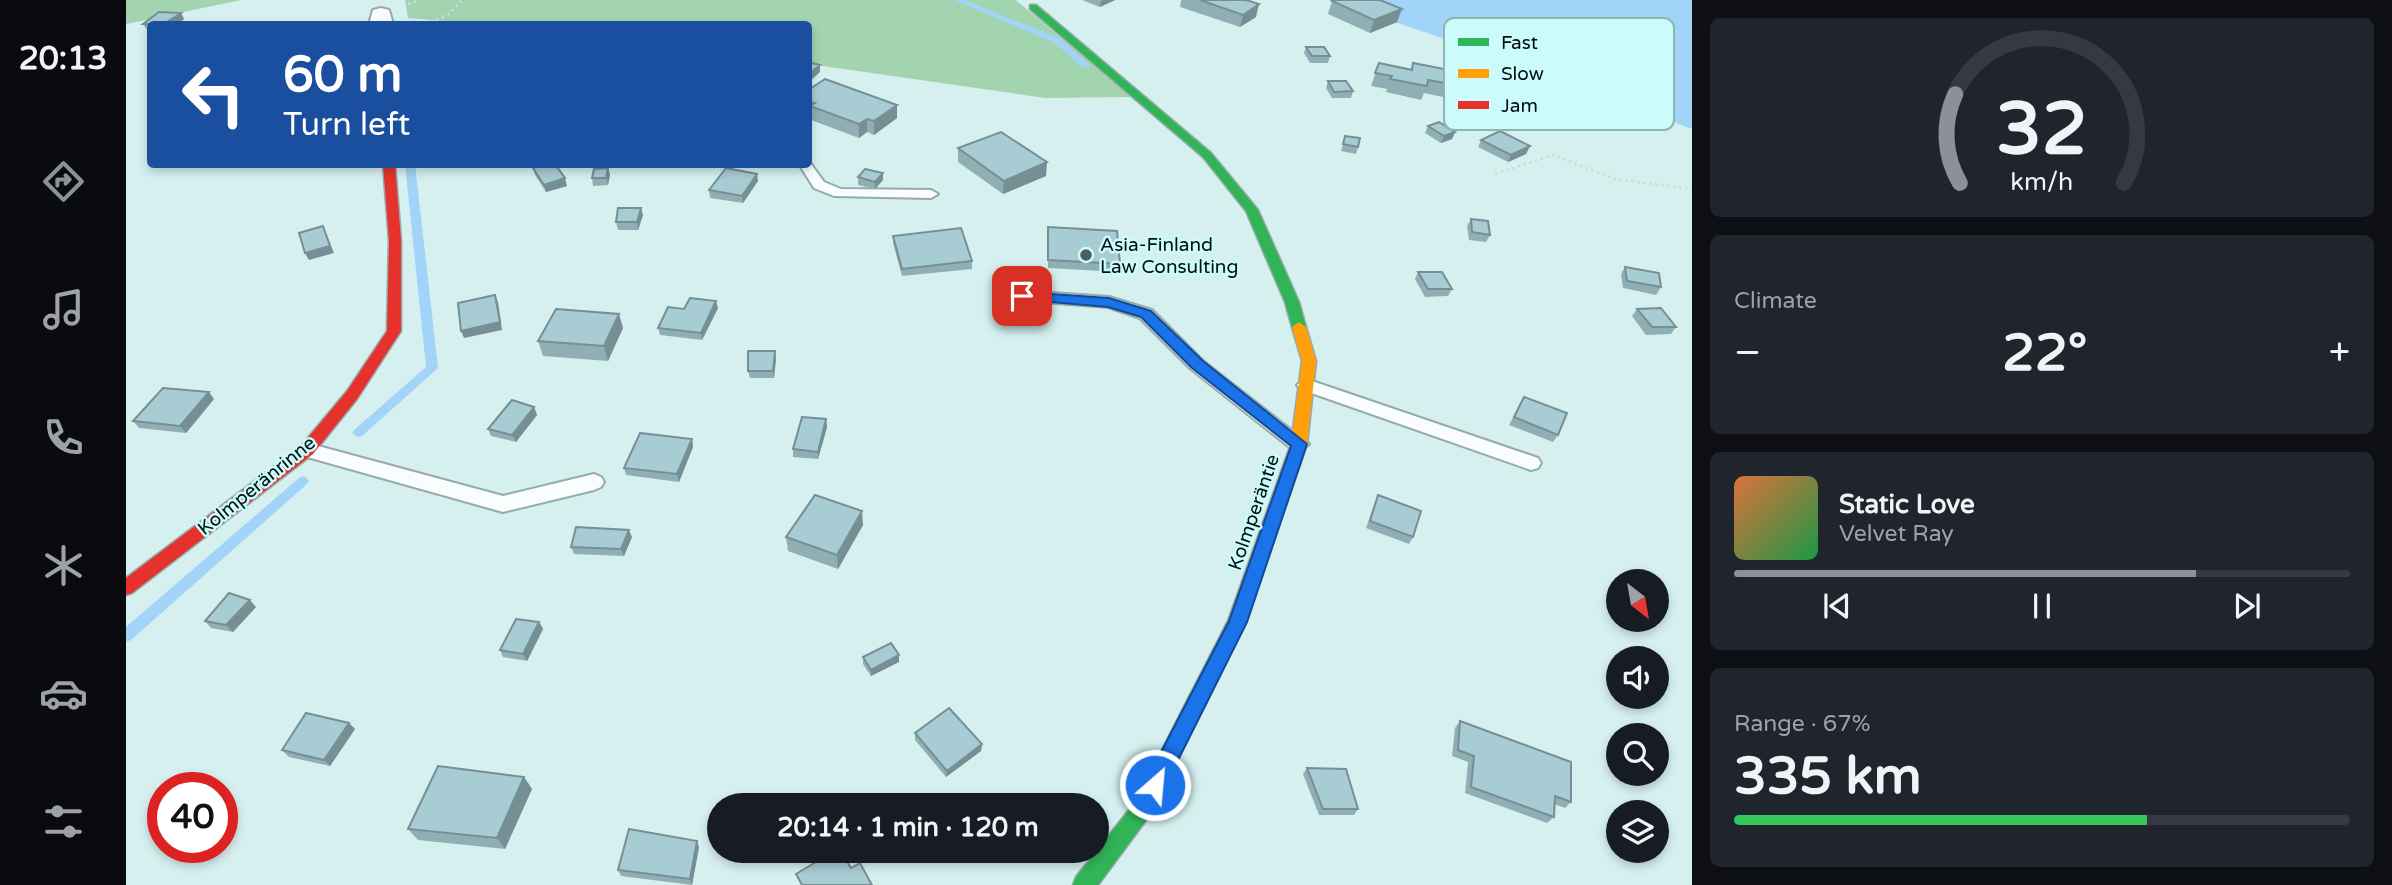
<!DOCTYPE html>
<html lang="en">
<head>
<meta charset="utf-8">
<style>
	:root { --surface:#171b24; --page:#20242c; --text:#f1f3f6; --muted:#9ea1a6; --line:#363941; --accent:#8c9099 }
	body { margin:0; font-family:"Varela Round",sans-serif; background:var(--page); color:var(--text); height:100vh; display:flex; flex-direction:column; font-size:26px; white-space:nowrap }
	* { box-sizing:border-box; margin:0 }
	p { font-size:23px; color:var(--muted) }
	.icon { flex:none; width:38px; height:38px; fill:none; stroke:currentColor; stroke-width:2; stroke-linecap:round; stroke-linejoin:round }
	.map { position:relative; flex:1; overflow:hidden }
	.drawer { display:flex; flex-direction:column; gap:18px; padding:18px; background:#0d0f14; width:700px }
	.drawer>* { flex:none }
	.banner { position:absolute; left:21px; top:21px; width:665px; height:147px; border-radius:7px; box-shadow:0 4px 10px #0003; background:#1a4fa0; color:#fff; overflow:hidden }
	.needle { width:46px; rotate:149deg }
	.fabs { position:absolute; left:1480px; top:569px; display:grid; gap:14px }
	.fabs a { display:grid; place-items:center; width:63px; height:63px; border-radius:50%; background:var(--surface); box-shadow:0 4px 10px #0003; font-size:35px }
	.speed { position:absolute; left:21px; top:772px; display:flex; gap:14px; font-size:35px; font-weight:700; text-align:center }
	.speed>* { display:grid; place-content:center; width:91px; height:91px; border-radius:50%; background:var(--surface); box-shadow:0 4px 10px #0003; line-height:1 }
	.speed .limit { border:10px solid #d22; background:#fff; color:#111 }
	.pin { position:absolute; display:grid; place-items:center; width:60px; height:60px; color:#fff; margin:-30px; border-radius:14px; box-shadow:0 4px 10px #0006 }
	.me { position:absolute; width:77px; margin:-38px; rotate:27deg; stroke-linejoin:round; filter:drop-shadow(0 0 5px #0008) }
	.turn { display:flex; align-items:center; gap:24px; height:147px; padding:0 21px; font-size:32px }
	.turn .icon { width:91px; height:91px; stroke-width:2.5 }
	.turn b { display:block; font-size:49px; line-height:60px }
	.big { font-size:52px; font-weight:700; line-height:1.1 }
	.drawer .card { flex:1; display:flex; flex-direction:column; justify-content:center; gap:10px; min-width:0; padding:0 24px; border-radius:10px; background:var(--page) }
	.drawer .dial { align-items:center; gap:0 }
	.dial svg { height:182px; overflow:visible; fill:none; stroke:var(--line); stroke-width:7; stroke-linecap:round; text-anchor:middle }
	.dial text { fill:var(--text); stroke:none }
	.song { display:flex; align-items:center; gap:21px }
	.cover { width:84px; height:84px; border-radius:10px; background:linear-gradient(135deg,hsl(20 70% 55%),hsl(140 70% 35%)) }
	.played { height:7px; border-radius:4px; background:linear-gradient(90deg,var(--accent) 75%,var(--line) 75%) }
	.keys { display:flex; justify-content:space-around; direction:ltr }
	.heat { display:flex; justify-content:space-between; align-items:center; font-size:38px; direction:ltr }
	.charge { height:10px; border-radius:5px; background:linear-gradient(90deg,#34c759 67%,var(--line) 0) }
	.trip { position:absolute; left:581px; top:793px; width:402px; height:70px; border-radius:35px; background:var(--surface); box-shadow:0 4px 10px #0003; font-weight:700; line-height:70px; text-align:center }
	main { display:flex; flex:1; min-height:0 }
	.dock { display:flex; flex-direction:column; width:126px; justify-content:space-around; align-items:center; background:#090b0e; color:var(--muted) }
	.dock .icon { width:49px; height:49px }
	.dock .on { color:var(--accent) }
	.dock b { font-size:32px; color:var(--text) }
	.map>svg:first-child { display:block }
</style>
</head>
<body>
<main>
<nav class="dock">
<b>20:13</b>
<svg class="icon on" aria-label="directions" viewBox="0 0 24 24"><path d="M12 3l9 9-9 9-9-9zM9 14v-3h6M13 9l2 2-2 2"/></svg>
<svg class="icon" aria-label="music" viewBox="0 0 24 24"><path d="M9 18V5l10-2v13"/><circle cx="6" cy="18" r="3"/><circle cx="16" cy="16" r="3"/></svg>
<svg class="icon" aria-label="phone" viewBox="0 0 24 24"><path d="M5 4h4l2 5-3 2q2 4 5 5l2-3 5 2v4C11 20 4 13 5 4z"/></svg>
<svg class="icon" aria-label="climate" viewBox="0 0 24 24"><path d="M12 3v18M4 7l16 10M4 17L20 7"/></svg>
<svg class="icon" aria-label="car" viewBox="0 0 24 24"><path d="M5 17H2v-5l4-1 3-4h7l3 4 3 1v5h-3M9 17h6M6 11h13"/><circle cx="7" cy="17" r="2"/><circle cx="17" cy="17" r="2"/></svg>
<svg class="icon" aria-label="filters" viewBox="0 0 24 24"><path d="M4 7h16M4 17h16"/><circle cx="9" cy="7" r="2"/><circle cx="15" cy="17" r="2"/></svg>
</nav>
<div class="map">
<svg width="1566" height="885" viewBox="0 0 1566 885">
	<rect width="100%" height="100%" fill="#d6f0f0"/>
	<g fill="#a1d4af">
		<path d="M0,0H115L0,24Z"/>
		<path d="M279,0H890L1005,97L919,98L683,64L682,24H356L282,18Z"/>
	</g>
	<path fill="#a2d3f8" d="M1203,0H1566V129L1435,78Z"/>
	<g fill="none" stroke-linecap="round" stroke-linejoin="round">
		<g fill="#a2d3f8" fill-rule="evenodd">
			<path d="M828,0H838L933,38L965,66L958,68L927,42Z"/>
			<path d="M279,164H289L312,368L236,436L232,437L226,433L228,430L300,367Z"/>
			<path d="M177,476L181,478L183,481L181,484L5,640L0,642V627L173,478Z"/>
		</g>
		<defs>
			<g id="lane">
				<path d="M682,160L698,182L715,189L805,190L812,194L805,198L708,196L688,188L673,164H682Z"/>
				<path d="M896,291L983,297L1026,310L1077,361L1183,444L1173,451L1166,449L1065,369L1014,318L982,307L890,300L888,296Z"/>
				<path d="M1180,379L1412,458L1415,463L1412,468L1405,470L1174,389L1171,385Z"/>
				<path d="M181,443L377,496L468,474L475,477L478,482L475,487L468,490L377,512L174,455L171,450Z"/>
			</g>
			<path id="street" d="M255,8L263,10L267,24H243L247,10Z"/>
			<g id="fast">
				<path d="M904,5H910L1085,153L1132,210L1173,302L1180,327L1178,330H1168L1166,327L1159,302L1120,211L1077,157L904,9Z"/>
				<path d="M1071,692L1078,695L1081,701L1024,815L972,885H947L950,877L1010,801L1064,695Z"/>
			</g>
			<path id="slow" d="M1173,322L1180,327L1190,361L1181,444L1120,622L1078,707L1071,710L1064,707L1061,701L1102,621L1165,444L1176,361L1166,327Z"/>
			<path id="jam" d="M257,164H269L275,241V331L231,399L187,454L6,593L0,595V578L175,446L221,391L261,331L263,241Z"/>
		</defs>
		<use href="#lane" stroke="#96aaaa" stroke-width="4"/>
		<use href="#street" stroke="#96aaaa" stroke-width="4"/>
		<use href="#fast" stroke="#96aaaa" stroke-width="3"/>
		<use href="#slow" stroke="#96aaaa" stroke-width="3"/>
		<use href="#jam" stroke="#96aaaa" stroke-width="3"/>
		<g stroke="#d1d8d8" stroke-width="2.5" stroke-dasharray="2.5 3.5" stroke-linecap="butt">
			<path d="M282,4L294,0"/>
			<path d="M299,24L322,15L336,0"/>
			<path d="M1369,174L1427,155L1489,179L1566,189"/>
		</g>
		<use href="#lane" fill="#f9fdfd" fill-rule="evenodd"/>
		<use href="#street" fill="#f9fdfd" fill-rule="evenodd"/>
		<use href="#fast" fill="#30b455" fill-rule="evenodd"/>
		<use href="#slow" fill="#ff9f0a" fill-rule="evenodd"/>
		<use href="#jam" fill="#e5322d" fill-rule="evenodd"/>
	</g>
	<g fill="#90afb5">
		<path d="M956,0H989L974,7Z"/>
		<path d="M1055,0H1120L1130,17L1114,27L1054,7Z"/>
		<path d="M1206,1L1271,22L1244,33L1202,14Z"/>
		<path d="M55,13L58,19L53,23L54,24H24V30H21L17,24Z"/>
		<path d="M1180,47L1204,56L1202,63H1184L1178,53Z"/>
		<path d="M1253,63L1285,69L1287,63L1347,88L1341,102L1298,93L1295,100L1260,92L1261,89L1245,86Z"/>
		<path d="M1391,72L1418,82L1415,89L1396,90L1387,79Z"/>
		<path d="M1202,81L1227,91L1225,98H1206L1200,88Z"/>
		<path d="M682,90L771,105V118L748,135L741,132L733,138L685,120V115L682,114Z"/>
		<path d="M1302,126L1329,132L1326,139L1315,143L1299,133Z"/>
		<path d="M1219,136L1232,147L1230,154L1215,151Z"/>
		<path d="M1355,140L1404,146L1400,154L1382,162L1352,147Z"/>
		<path d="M832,148L920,176L877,194L832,162Z"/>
		<path d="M407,168L441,186L420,192L409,175Z"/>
		<path d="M482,168L484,175L482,185L467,186L466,178Z"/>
		<path d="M757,173V180L749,189L732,185V177Z"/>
		<path d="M632,181L617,203L584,198L583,190Z"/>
		<path d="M517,215L512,230H492L490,222Z"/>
		<path d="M1345,219L1364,235L1360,242L1343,240L1341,226Z"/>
		<path d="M922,227L994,264L993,272L922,268Z"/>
		<path d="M767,236L846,261V269L776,276L767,243Z"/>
		<path d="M1499,267L1535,287L1530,295L1497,288L1495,274Z"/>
		<path d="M1292,272L1326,289L1322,296L1299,297L1289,279Z"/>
		<path d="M592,308L576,340L534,335L532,328L558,309Z"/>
		<path d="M1511,309L1550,327L1545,334L1520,335L1506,316Z"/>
		<path d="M497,328L482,361L417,356L412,341Z"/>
		<path d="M650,359L648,378H624L622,371Z"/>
		<path d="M1398,397L1432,435L1427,442L1383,425Z"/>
		<path d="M88,399L60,433L13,428L7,421Z"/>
		<path d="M408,407L411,415L390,442L365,436L362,429Z"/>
		<path d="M700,419L701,427L692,459L667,457V449Z"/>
		<path d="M566,439L567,447L553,482L500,475L498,468Z"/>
		<path d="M1252,495L1287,537L1283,544L1240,528L1249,502Z"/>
		<path d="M737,525L712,569L662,551L660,537Z"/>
		<path d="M506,537L498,556L448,554L445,547Z"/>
		<path d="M130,607L107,632L85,628L79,621Z"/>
		<path d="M413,622L417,629L401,661L377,657L374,650Z"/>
		<path d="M773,655V662L745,676L737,664V657Z"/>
		<path d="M1334,721L1445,802L1439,808L1428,804V817L1421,823L1339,793L1342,762L1326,756L1329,728Z"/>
		<path d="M223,723L229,729L204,766L163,757L156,750Z"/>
		<path d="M789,733L856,744L855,751L820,777L789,740Z"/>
		<path d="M1181,768L1232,809L1228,815H1193L1177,774Z"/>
		<path d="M398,777L406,789L379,849L292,840L282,829Z"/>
		<path d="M573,847L566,885L495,876L492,870Z"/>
	</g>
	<g fill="#768f94">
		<path d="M977,0H989L974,7L975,1Z"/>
		<path d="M1133,4L1130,17L1114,27L1117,15Z"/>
		<path d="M1276,9L1271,22L1244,33L1248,20Z"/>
		<path d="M55,13L58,19L53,23L54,24H45L44,20Z"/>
		<path d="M694,65V72L682,83V75Z"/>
		<path d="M771,105V118L748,135V121Z"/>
		<path d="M741,119V132L733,138V124Z"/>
		<path d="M1329,132L1326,139L1315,143L1318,136Z"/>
		<path d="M1404,146L1400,154L1382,162L1385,155Z"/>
		<path d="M921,162L920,176L877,194L878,181Z"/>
		<path d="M482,168L484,175L482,185L480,178Z"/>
		<path d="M757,173V180L749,189V182Z"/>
		<path d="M631,174L632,181L617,203L616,196Z"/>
		<path d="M439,178L441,186L420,192L418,185Z"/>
		<path d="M515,208L517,215L512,230L511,222Z"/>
		<path d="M197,226L208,253L183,260L179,253Z"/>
		<path d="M369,295L372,302L376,330L338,338L335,331Z"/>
		<path d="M590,301L592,308L576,340L575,333Z"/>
		<path d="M493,314L497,328L482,361L478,346Z"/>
		<path d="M649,351L650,359L648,378L647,371Z"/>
		<path d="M83,392L88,399L60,433L54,426Z"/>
		<path d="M408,407L411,415L390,442L386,435Z"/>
		<path d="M700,419L701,427L692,459V452Z"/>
		<path d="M566,439L567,447L553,482L551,474Z"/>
		<path d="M736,511L737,525L712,569L711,555Z"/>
		<path d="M503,530L506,537L498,556L495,549Z"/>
		<path d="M124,600L130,607L107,632L100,625Z"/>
		<path d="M413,622L417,629L401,661L397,654Z"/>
		<path d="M773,655V662L745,676V670Z"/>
		<path d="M223,723L229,729L204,766L198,760Z"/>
		<path d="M856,744L855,751L820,777L821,771Z"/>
		<path d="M398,777L406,789L379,849L371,838Z"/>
		<path d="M571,841L573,847L566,885L564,879Z"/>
	</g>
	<g fill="#a8ccd3" stroke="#768f94" stroke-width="2">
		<path d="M1074,0H1120L1133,4L1117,15Z"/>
		<path d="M1209,0H1254L1276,9L1248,20L1206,1Z"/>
		<path d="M33,12L55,13L44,20H51L45,24H17Z"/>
		<path d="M1180,47H1198L1204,56H1186Z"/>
		<path d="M682,62L694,65L682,75Z"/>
		<path d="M1253,63L1286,70L1287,63L1349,75L1347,88L1302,80L1301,86L1264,79L1266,76L1249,73Z"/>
		<path d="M699,79L771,105L748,121L741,119L733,124L684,106L689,103L682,101V90Z"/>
		<path d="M1202,81H1220L1227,91L1208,92Z"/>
		<path d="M1313,122L1329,132L1318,136L1302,126Z"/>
		<path d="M1374,131L1404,146L1385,155L1355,140Z"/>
		<path d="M875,132L921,162L878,181L832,148Z"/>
		<path d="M1219,136L1234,138L1232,147L1217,144Z"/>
		<path d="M418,164H429L439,178L418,185L407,168Z"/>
		<path d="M482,168L480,178H466L468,169Z"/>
		<path d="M600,168L631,174L616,196L583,190Z"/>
		<path d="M739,169L757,173L749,182L732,177Z"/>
		<path d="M492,208H515L511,222H490Z"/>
		<path d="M1345,219L1362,221L1364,235L1346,232Z"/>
		<path d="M197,226L204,246L179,253L173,233Z"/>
		<path d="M922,227L991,231L994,264L922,260Z"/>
		<path d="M835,228L846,261L776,269L767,236Z"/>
		<path d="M1499,267L1533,273L1535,287L1501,281Z"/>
		<path d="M1292,272H1316L1326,289H1302Z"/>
		<path d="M369,295L374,322L335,331L332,303Z"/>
		<path d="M564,298L590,301L575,333L532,328L542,307L558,309Z"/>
		<path d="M1535,308L1550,327H1526L1511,309Z"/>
		<path d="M430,309L493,314L478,346L412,341Z"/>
		<path d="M622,351H649L647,371H622Z"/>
		<path d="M37,388L83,392L54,426L7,421Z"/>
		<path d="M1398,397L1441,413L1432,435L1388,417Z"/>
		<path d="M386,400L408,407L386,435L362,429Z"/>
		<path d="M676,417L700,419L692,452L667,449Z"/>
		<path d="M514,433L566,439L551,474L498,468Z"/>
		<path d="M689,495L736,511L711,555L660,537Z"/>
		<path d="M1252,495L1295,511L1287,537L1244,521Z"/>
		<path d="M450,527L503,530L495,549L445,547Z"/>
		<path d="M103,593L124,600L100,625L79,621Z"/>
		<path d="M390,619L413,622L397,654L374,650Z"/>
		<path d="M765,643L773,655L745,670L737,657Z"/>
		<path d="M823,708L856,744L821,771L789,733Z"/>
		<path d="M180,713L223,723L198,760L156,750Z"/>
		<path d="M1334,721L1445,762V802L1429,796L1428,817L1345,787L1348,756L1332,750Z"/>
		<path d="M312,766L398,777L371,838L282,829Z"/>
		<path d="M1181,768L1220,769L1232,809H1197Z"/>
		<path d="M503,829L571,841L564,879L492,870Z"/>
		<path d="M710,850H714L725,868L734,863L746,885H676L670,874Z"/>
	</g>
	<path fill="#1a73e8" stroke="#114b97" stroke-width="2" d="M896,292L983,298L1025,311L1077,361L1181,444L1121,622L1036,792L1029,795L1021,792L1018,785L1103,621L1165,446L1066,368L1015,317L982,307L891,299L889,296Z"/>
	<circle fill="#4c5e5e" stroke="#ccfbfb" stroke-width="2.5" cx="960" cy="255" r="7"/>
	<g text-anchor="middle" stroke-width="5" stroke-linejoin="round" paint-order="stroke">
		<g font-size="19" fill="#011010" stroke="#ccfbfb" text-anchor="start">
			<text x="974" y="251">Asia-Finland<tspan x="974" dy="22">Law Consulting</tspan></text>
		</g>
		<g font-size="19" fill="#011010" stroke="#ccfbfb">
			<text transform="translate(130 485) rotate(-39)" y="7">Kolmperänrinne</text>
			<text transform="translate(1127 512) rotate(-71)" y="7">Kolmperäntie</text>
		</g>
	</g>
	<rect x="1318" y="18" width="230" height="112" rx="10" fill="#ccfbfb" stroke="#8fb4b4" stroke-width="2"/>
	<rect x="1332" y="38" width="31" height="8" fill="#30b455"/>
	<rect x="1332" y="69" width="31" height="9" fill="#ff9f0a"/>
	<rect x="1332" y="101" width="31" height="8" fill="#e5322d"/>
	<g font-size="19" fill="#011010">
		<text x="1375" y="49">Fast</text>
		<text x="1375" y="80">Slow</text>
		<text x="1375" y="112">Jam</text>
	</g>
</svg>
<div class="fabs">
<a><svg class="needle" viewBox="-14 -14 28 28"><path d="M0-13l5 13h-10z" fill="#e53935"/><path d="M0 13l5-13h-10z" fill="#9ea1a6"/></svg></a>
<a><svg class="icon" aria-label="sound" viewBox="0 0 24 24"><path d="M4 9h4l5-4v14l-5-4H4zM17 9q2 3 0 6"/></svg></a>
<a><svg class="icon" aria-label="search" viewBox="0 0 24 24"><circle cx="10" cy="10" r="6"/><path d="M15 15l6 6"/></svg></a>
<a><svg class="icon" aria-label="layers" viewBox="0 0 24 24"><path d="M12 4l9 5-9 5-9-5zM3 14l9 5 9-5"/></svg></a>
</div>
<div class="speed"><div class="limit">40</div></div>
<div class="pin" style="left:896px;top:296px;background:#d93025"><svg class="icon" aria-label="arrive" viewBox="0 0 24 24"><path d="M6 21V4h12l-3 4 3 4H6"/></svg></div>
<svg class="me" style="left:1029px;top:785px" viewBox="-20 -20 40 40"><circle r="17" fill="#1a73e8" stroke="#fff" stroke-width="3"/><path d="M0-11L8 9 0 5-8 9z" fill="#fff"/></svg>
<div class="trip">20:14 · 1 min · 120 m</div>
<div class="banner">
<div class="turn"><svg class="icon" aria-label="left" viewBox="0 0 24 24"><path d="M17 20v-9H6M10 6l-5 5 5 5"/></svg><div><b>60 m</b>Turn left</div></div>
</div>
</div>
<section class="drawer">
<div class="card dial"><svg viewBox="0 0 100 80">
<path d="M14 69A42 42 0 1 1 86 69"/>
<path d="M14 69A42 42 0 0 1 12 30" stroke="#8c9099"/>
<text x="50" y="56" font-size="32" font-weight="700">32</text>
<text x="50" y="72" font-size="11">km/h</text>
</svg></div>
<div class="card"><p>Climate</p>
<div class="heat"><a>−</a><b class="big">22°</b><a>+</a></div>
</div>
<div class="card">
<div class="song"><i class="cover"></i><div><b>Static Love</b><p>Velvet Ray</p></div></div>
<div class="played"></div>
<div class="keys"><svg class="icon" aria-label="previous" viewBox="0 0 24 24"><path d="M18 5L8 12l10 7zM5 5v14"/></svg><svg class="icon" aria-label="pause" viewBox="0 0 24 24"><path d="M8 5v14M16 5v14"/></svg><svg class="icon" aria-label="next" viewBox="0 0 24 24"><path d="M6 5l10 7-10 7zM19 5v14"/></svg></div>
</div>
<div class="card"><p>Range · 67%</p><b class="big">335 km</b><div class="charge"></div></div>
</section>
</main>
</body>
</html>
